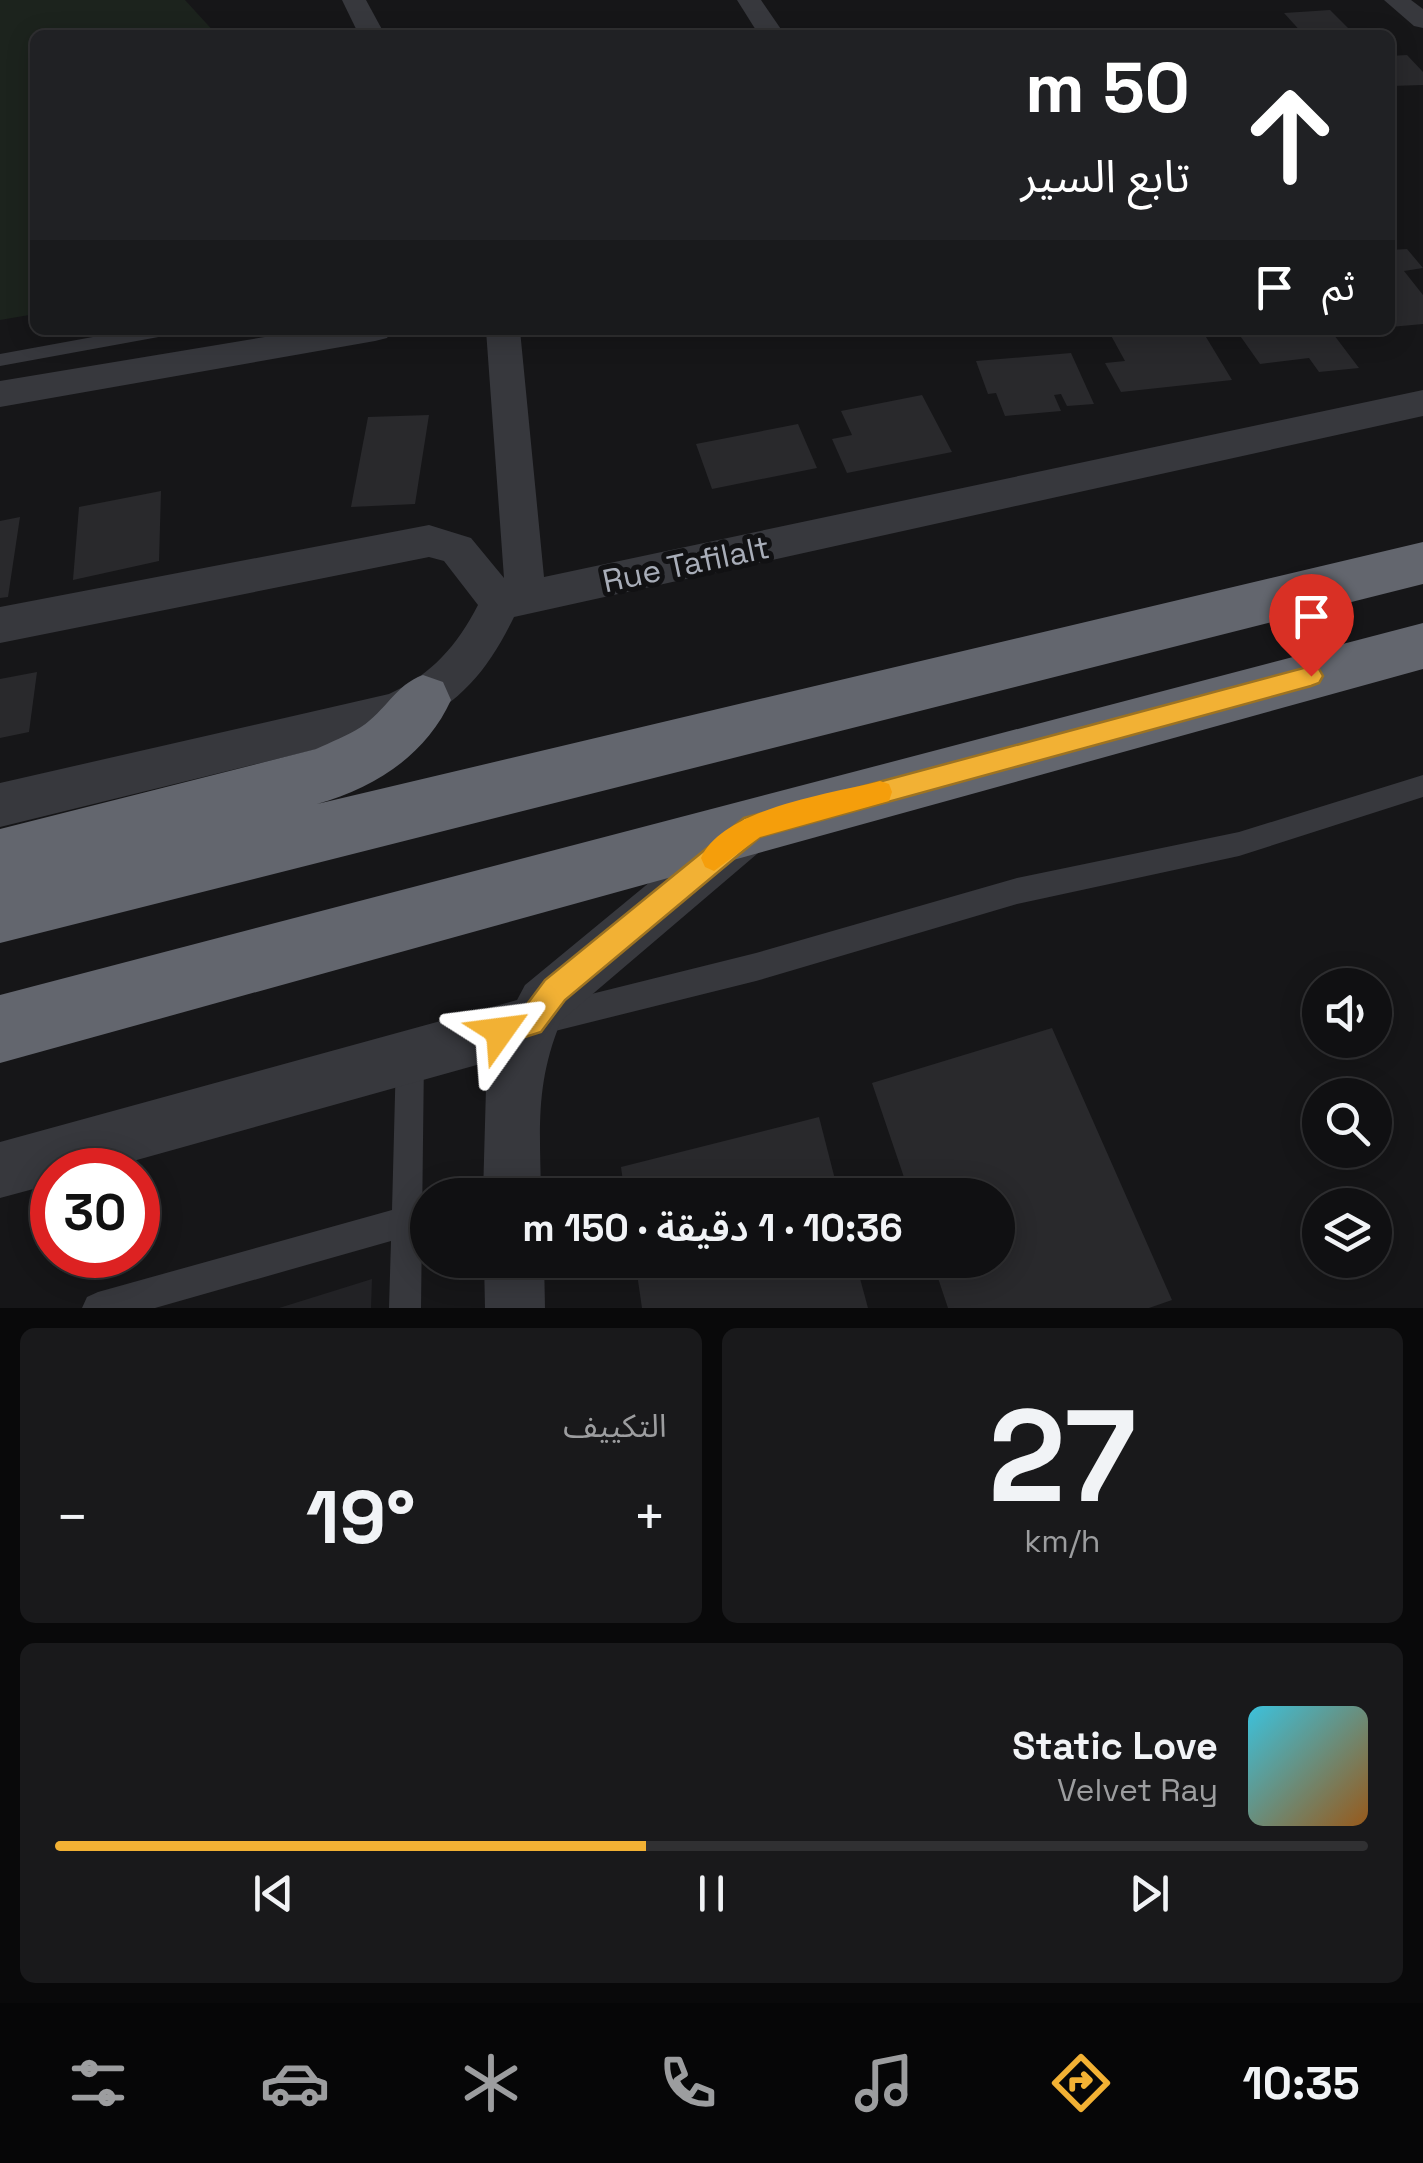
<!DOCTYPE html>
<html lang="ar">
<head>
<meta charset="utf-8">
<style>
	:root { --surface:#101012; --page:#19191b; --text:#f1f3f6; --muted:#9c9d9f; --line:#303032; --accent:#f2b134 }
	body { margin:0; font-family:"Space Grotesk","Noto Sans Arabic",sans-serif; background:var(--page); color:var(--text); direction:rtl; height:100vh; display:flex; flex-direction:column; font-size:38px; white-space:nowrap }
	* { box-sizing:border-box; margin:0 }
	p { font-size:32px; color:var(--muted) }
	.icon { flex:none; width:55px; height:55px; fill:none; stroke:currentColor; stroke-width:2; stroke-linecap:round; stroke-linejoin:round }
	.map { position:relative; height:1308px; overflow:hidden; direction:ltr }
	.drawer { display:flex; flex-direction:column; gap:20px; padding:20px; background:#09090a; flex:1 }
	.drawer>* { flex:none }
	.guide { position:absolute; left:30px; top:30px; width:1365px; height:305px; border-radius:15px; box-shadow:0 5px 25px #0003,0 0 0 2px var(--line); direction:rtl; background:#202124; color:#fff; overflow:hidden }
	.controls { position:absolute; left:1302px; top:968px; display:grid; gap:20px }
	.controls a { display:grid; place-items:center; width:90px; height:90px; border-radius:50%; background:var(--surface); box-shadow:0 5px 25px #0003,0 0 0 2px var(--line); font-size:50px }
	.speed { position:absolute; left:30px; top:1148px; display:flex; gap:20px; font-size:50px; font-weight:700; text-align:center }
	.speed>* { display:grid; place-content:center; width:130px; height:130px; border-radius:50%; background:var(--surface); box-shadow:0 5px 25px #0003,0 0 0 2px var(--line); line-height:1 }
	.speed .limit { border:15px solid #d22; background:#fff; color:#111 }
	.pin { position:absolute; display:grid; place-items:center; width:85px; height:85px; color:#fff; margin:-102px -42px; border-radius:50% 50% 50% 0; rotate:-45deg; box-shadow:0 0 10px #0007 }
	.pin .icon { rotate:45deg }
	.me { position:absolute; width:110px; margin:-55px; rotate:59deg; stroke-linejoin:round; filter:drop-shadow(0 0 8px #0008) }
	.turn { display:flex; align-items:center; gap:35px; height:210px; padding:0 40px; font-size:45px }
	.turn .icon { width:130px; height:130px; stroke-width:2.5 }
	.turn b { display:block; font-size:70px; line-height:85px }
	.then { display:flex; align-items:center; height:95px; padding:0 40px; background:#0003; gap:20px; font-size:38px }
	.big { font-size:75px; font-weight:600; line-height:1.1 }
	.drawer .widget { flex:1; display:flex; flex-direction:column; justify-content:center; gap:15px; min-width:0; padding:0 35px; border-radius:15px; background:var(--page) }
	.drawer .dial { align-items:center; gap:0 }
	.dial b { font-size:130px; line-height:1 }
	.song { display:flex; align-items:center; gap:30px }
	.cover { width:120px; height:120px; border-radius:15px; background:linear-gradient(135deg,hsl(190 70% 55%),hsl(30 70% 35%)) }
	.played { height:10px; border-radius:5px; background:linear-gradient(90deg,var(--accent) 45%,var(--line) 45%) }
	.keys { display:flex; justify-content:space-around; direction:ltr }
	.heat { display:flex; justify-content:space-between; align-items:center; font-size:55px; direction:ltr }
	.drawer .tiles { flex:1; display:grid; gap:20px; grid-template-columns:1fr 1fr }
	.widget:last-child { grid-column:span 2 }
	.trip { position:absolute; left:410px; top:1178px; width:605px; height:100px; border-radius:50px; background:var(--surface); box-shadow:0 5px 25px #0003,0 0 0 2px var(--line); font-weight:600; line-height:100px; text-align:center; direction:rtl }
	.tab-bar { display:flex; height:160px; justify-content:space-around; align-items:center; background:#060607; color:var(--muted) }
	.tab-bar .icon { width:70px; height:70px }
	.tab-bar .selected { color:var(--accent) }
	.tab-bar b { font-size:45px; color:var(--text) }
	.map>svg:first-child { display:block }
</style>
</head>
<body>
<div class="map">
<svg width="1423" height="1308" viewBox="0 0 1423 1308">
	<rect width="100%" height="100%" fill="#161618"/>
	<path fill="#222225" d="M372,1279L371,1308H279Z"/>
	<path fill="#1c231d" d="M0,0H185L217,35H35V314L0,320Z"/>
	<g fill="#29292c">
		<path d="M1330,10L1355,35H1304L1284,13Z"/>
		<path d="M1407,55L1423,72V85L1390,86V56Z"/>
		<path d="M1407,249L1423,268L1404,271L1423,295V324L1390,327V250Z"/>
		<path d="M1108,330H1159L1163,336L1203,332L1232,380L1121,392L1105,363L1125,361Z"/>
		<path d="M1236,330H1296L1300,335L1331,331L1359,368L1319,372L1309,358L1260,364Z"/>
		<path d="M1071,353L1094,404L1067,406L1061,394L1054,395L1061,411L1005,416L996,393L988,394L976,361Z"/>
		<path d="M922,395L952,452L847,473L832,439L852,435L841,411Z"/>
		<path d="M429,415L415,504L351,507L368,417Z"/>
		<path d="M798,424L817,468L712,489L696,444Z"/>
		<path d="M161,491L159,561L73,580L79,507Z"/>
		<path d="M20,517L8,597L0,598V521Z"/>
		<path d="M37,672L29,732L0,738V679Z"/>
		<path d="M1052,1028L1172,1300L1149,1308H948L932,1260H998V1195H910L872,1083Z"/>
		<path d="M819,1117L839,1195H625L621,1167Z"/>
		<path d="M635,1260H855L868,1308H642Z"/>
	</g>
	<g fill="none" stroke-linecap="round" stroke-linejoin="round">
		<g fill="#37383d" fill-rule="evenodd">
			<path d="M131,330H173L164,336L0,366V354Z"/>
			<path d="M1423,775V797L1239,856L1017,904L756,981L543,1034L533,1030L529,1020L533,1010L543,1006L756,953L1017,878L1239,832Z"/>
			<path d="M410,1043L420,1047L424,1057L421,1308H389L391,1241L155,1308H82L87,1297L98,1292L392,1210L396,1057L400,1047Z"/>
		</g>
		<g fill="#37383d" fill-rule="evenodd">
			<path d="M342,0H366L385,35H359Z"/>
			<path d="M737,0H761L785,35H759Z"/>
			<path d="M1384,0H1411L1423,9V28L1414,26Z"/>
			<path d="M307,330H392L387,338L375,341L0,407V381Z"/>
			<path d="M486,330H520L544,577L1423,390V416L514,617C489,668 463,701 411,726L0,827V783L389,694C431,675 457,646 478,605L444,561L429,557L0,643V607L429,525L471,538L504,578Z"/>
			<path d="M747,809L764,816L771,832L764,848L561,1021C535,1084 540,1129 541,1195H483L486,1088L491,1061L101,1170H52V1184L0,1198V1142L517,1000L525,985L730,816Z"/>
			<path d="M484,1260H544L545,1308H485Z"/>
		</g>
		<g fill="#63666e" fill-rule="evenodd">
			<path d="M1423,542V584L0,943V829L316,749C331,742 347,736 361,727C386,711 395,685 423,675L443,682L451,700C426,755 375,788 317,804Z"/>
			<path d="M1423,623V669L0,1063V995Z"/>
		</g>
	</g>
	<path fill="#f2b134" stroke="#9d7322" stroke-width="2.5" d="M1311,666L1319,669L1323,676L1319,683L1311,686L760,837L565,1000L541,1032L500,1045L490,1041L486,1031L490,1021L522,1011L545,980L744,818Z"/>
	<path fill="#f59e0b" d="M880,781L889,784L892,792L889,801L760,837L714,871L705,867L701,858C723,808 831,794 880,781Z"/>
	<g text-anchor="middle" stroke-width="10" stroke-linejoin="round" paint-order="stroke">
		<g font-size="32" fill="#a8adb8" stroke="#111113">
			<text transform="translate(686 564) rotate(-12)" y="11">Rue Tafilalt</text>
		</g>
	</g>
</svg>
<div class="controls">
<a><svg class="icon" aria-label="sound" viewBox="0 0 24 24"><path d="M4 9h4l5-4v14l-5-4H4zM17 9q2 3 0 6"/></svg></a>
<a><svg class="icon" aria-label="search" viewBox="0 0 24 24"><circle cx="10" cy="10" r="6"/><path d="M15 15l6 6"/></svg></a>
<a><svg class="icon" aria-label="layers" viewBox="0 0 24 24"><path d="M12 4l9 5-9 5-9-5zM3 14l9 5 9-5"/></svg></a>
</div>
<div class="speed"><div class="limit">30</div></div>
<div class="pin" style="left:1311px;top:676px;background:#d93025"><svg class="icon" aria-label="arrive" viewBox="0 0 24 24"><path d="M6 21V4h12l-3 4 3 4H6"/></svg></div>
<svg class="me" style="left:500px;top:1031px" viewBox="-20 -20 40 40"><path d="M0-17L14 15 0 8-14 15z" fill="#f2b134" stroke="#fff" stroke-width="4"/></svg>
<div class="trip">10:36 · 1 دقيقة · 150 m</div>
<div class="guide">
<div class="turn"><svg class="icon" aria-label="ahead" viewBox="0 0 24 24"><path d="M12 20V5M6 11l6-6 6 6"/></svg><div><b>50 m</b>تابع السير</div></div>
<div class="then">ثم<svg class="icon" aria-label="arrive" viewBox="0 0 24 24"><path d="M6 21V4h12l-3 4 3 4H6"/></svg></div>
</div>
</div>
<section class="drawer">
<div class="tiles">
<div class="widget dial"><b>27</b><p>km/h</p></div>
<div class="widget"><p>التكييف</p>
<div class="heat"><a>−</a><b class="big">19°</b><a>+</a></div>
</div>
<div class="widget">
<div class="song"><i class="cover"></i><div><b>Static Love</b><p>Velvet Ray</p></div></div>
<div class="played"></div>
<div class="keys"><svg class="icon" aria-label="previous" viewBox="0 0 24 24"><path d="M18 5L8 12l10 7zM5 5v14"/></svg><svg class="icon" aria-label="pause" viewBox="0 0 24 24"><path d="M8 5v14M16 5v14"/></svg><svg class="icon" aria-label="next" viewBox="0 0 24 24"><path d="M6 5l10 7-10 7zM19 5v14"/></svg></div>
</div>
</div>
</section>
<nav class="tab-bar">
<b>10:35</b>
<svg class="icon selected" aria-label="directions" viewBox="0 0 24 24"><path d="M12 3l9 9-9 9-9-9zM9 14v-3h6M13 9l2 2-2 2"/></svg>
<svg class="icon" aria-label="music" viewBox="0 0 24 24"><path d="M9 18V5l10-2v13"/><circle cx="6" cy="18" r="3"/><circle cx="16" cy="16" r="3"/></svg>
<svg class="icon" aria-label="phone" viewBox="0 0 24 24"><path d="M5 4h4l2 5-3 2q2 4 5 5l2-3 5 2v4C11 20 4 13 5 4z"/></svg>
<svg class="icon" aria-label="climate" viewBox="0 0 24 24"><path d="M12 3v18M4 7l16 10M4 17L20 7"/></svg>
<svg class="icon" aria-label="car" viewBox="0 0 24 24"><path d="M5 17H2v-5l4-1 3-4h7l3 4 3 1v5h-3M9 17h6M6 11h13"/><circle cx="7" cy="17" r="2"/><circle cx="17" cy="17" r="2"/></svg>
<svg class="icon" aria-label="filters" viewBox="0 0 24 24"><path d="M4 7h16M4 17h16"/><circle cx="9" cy="7" r="2"/><circle cx="15" cy="17" r="2"/></svg>
</nav>
</body>
</html>
